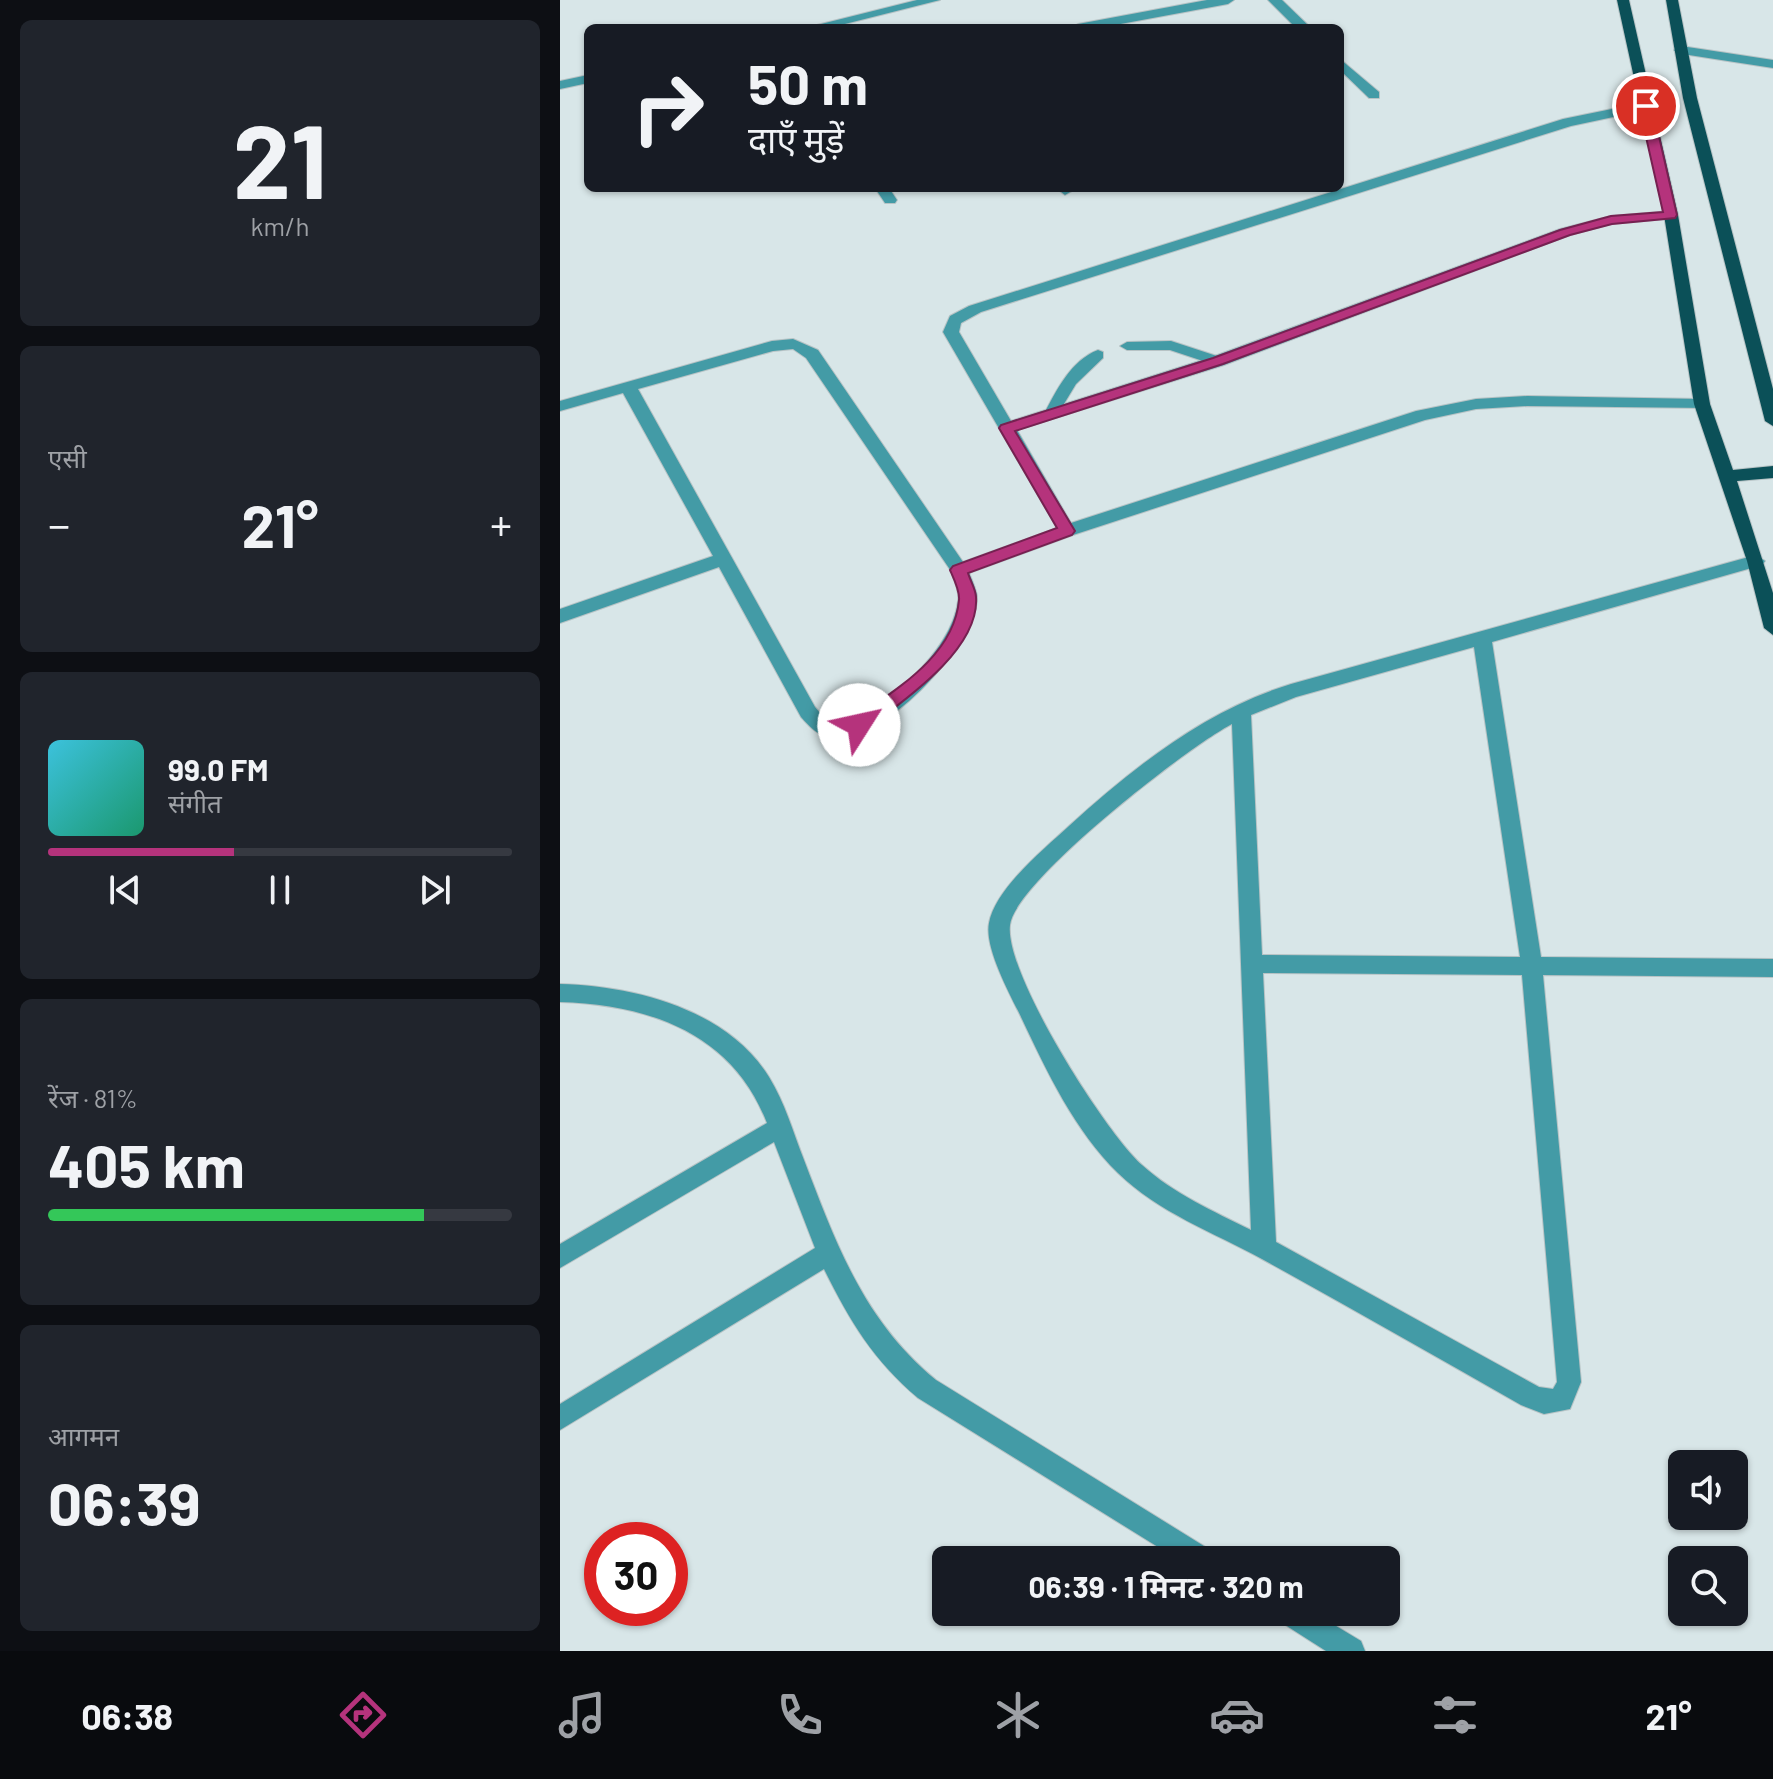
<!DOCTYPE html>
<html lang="hi">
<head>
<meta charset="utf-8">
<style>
	:root { --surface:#171b24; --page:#20242c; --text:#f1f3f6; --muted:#9ea1a6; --line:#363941; --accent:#b5337c }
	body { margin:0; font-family:Barlow,"Noto Sans Devanagari",sans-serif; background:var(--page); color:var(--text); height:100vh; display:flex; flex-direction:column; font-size:30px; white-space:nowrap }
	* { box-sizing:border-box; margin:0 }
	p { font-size:26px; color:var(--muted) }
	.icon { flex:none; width:44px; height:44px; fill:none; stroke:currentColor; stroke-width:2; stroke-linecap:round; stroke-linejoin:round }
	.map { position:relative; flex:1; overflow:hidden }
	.side { display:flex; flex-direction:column; gap:20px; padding:20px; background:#0d0f14; width:560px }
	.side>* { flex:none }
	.banner { position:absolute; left:24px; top:24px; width:760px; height:168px; border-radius:12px; box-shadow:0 2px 6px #0004; background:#171b24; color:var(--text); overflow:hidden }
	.tools { position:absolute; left:1108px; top:1450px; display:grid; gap:16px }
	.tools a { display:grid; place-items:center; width:80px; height:80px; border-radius:12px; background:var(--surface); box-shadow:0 2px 6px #0004; font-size:40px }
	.speed { position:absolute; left:24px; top:1522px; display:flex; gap:16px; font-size:40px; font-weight:700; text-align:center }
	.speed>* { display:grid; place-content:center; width:104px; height:104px; border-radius:50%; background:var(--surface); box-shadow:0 2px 6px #0004; line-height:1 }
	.speed .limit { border:12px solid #d22; background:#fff; color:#111 }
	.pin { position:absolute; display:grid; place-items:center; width:68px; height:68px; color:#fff; margin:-34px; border:4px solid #fff; border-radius:50%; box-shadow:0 2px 8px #0007 }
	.me { position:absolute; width:88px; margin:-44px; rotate:55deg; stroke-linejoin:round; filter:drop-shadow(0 0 6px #0008) }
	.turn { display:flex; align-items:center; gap:28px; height:168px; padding:0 32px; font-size:36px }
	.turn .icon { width:104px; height:104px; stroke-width:2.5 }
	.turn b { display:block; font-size:56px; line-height:68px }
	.big { font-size:60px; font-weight:700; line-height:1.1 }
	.side .card { flex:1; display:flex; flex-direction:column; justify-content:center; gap:12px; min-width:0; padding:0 28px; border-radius:12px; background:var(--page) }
	.side .dial { align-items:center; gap:0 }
	.dial b { font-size:104px; line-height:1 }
	.song { display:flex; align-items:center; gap:24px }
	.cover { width:96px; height:96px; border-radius:12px; background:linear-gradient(135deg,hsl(190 70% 55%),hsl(160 70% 35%)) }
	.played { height:8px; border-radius:4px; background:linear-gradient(90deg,var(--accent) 40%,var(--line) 40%) }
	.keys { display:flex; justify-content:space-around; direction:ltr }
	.heat { display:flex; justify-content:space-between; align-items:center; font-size:44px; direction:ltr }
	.charge { height:12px; border-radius:6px; background:linear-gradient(90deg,#34c759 81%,var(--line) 0) }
	.trip { position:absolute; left:372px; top:1546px; width:468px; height:80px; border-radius:12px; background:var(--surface); box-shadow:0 2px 6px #0004; font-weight:700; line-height:80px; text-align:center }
	.tab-bar { display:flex; height:128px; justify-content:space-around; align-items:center; background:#090b0e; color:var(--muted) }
	.tab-bar .icon { width:56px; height:56px }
	.tab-bar .active { color:var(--accent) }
	.tab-bar b { font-size:36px; color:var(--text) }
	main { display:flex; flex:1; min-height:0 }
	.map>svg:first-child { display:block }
</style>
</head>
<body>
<main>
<section class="side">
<div class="card dial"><b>21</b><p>km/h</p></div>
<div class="card"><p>एसी</p>
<div class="heat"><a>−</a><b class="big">21°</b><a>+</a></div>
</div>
<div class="card">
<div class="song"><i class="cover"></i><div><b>99.0 FM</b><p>संगीत</p></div></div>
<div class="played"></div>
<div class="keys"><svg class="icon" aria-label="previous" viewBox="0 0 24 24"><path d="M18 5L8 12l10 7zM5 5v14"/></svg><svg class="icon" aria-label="pause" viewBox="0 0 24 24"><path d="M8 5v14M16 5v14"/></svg><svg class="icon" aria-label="next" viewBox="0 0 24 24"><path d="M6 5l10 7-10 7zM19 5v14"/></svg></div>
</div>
<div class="card"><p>रेंज · 81%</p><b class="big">405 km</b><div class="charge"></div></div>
<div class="card"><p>आगमन</p><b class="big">06:39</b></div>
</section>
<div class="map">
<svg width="1213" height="1651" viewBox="0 0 1213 1651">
	<rect width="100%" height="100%" fill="#d8e6e8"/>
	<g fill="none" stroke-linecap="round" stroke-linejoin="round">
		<defs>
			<g id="lane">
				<path d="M611,341L663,358L665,361L658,366L610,350H567L560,346L567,342Z"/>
				<path d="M538,350L543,352V358L516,384L496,417H486L484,414C496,391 511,360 538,350Z"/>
			</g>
			<g id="street">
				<path d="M357,0H380L269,28H245Z"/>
				<path d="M647,0H674L668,4L539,28H511L518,24Z"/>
				<path d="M708,0H722L751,28H736Z"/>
				<path d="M1121,46L1213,60V68L1116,53L1114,50Z"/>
				<path d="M780,59L819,92V98H809L780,70Z"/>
				<path d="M28,75V83L0,89V81Z"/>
				<path d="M1086,102L1091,103V109L1011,126L421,312L401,323L399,332L451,421L652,357L1000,229L1051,216L1111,211L1116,212V218L1051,224L1010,235L664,365L457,430L511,523L856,411L916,399L967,396L1142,399L1148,400L1150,404L1148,408L967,406L916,409L865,420L513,535L409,573C412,580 416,589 417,596C419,643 317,749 271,738C257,735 250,727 241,717L159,567L0,623V609L153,556L63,393L0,411V401L212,341L233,339L258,350L403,562L497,528L383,332L390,316L409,306L1003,119ZM233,349L246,358L391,571C394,581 400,591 398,601C392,652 323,712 275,724L266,720L255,707L78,389L213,351Z"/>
				<path d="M315,188H329L337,200L335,203H325Z"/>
				<path d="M496,188H510L512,191L505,195Z"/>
				<path d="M1196,555L1205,561L1202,565L932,642L981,957L1213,959V977L983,975L1021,1382L1010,1409L984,1414L961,1405C875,1356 789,1307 702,1259C653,1232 599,1213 558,1173C515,1131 487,1072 462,1019C451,996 424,948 429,923C435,889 485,848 509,826C575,766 646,710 731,684ZM914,647L960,957L702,955L691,715L736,697ZM672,724L691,1230C653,1211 614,1194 582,1165C545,1132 444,973 450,925C455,881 629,746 672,724ZM703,973L962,975L997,1382L993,1389L979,1387L716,1242Z"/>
				<path d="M0,984C74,986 167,1009 209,1077C225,1103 233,1132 244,1160C276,1244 304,1321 376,1380L652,1551L656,1560H619L358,1398C313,1360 290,1321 264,1269L0,1430V1404L255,1248L214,1142L0,1268V1244L207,1123C172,1033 90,1005 0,1002Z"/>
				<path d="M715,1612H753L801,1641L805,1651H766L719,1621Z"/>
			</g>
			<g id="primary">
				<path d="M1057,0H1069L1118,215L1150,404L1173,470L1213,466V478L1177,481L1213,593V635L1204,628L1187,561L1134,404L1104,215Z"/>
				<path d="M1106,0H1118L1137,98L1213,389V426L1205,421L1123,98Z"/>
			</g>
		</defs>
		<use href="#lane" stroke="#b7c3c5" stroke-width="2"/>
		<use href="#street" stroke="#b7c3c5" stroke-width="2"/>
		<use href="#primary" stroke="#b7c3c5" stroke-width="2"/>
		<use href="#lane" fill="#439ba6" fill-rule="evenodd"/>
		<use href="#street" fill="#439ba6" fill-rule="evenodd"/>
		<use href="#primary" fill="#0b5058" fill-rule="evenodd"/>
	</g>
	<path fill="#b5337c" stroke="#762151" stroke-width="2" d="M1086,102L1092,106L1117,215L1115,218L1052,224L1010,235L663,364L455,431L515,531L512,535L408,573C410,580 416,590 416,597C420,650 342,702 305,730H293L290,725L293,720C334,690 394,657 399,600C400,591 394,579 390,570L393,566L497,528L439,428L441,425L653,358L1000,230L1051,216L1103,212L1079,106Z"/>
</svg>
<div class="tools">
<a><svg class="icon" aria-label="sound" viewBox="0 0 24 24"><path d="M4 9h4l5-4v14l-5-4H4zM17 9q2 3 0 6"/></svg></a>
<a><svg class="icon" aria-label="search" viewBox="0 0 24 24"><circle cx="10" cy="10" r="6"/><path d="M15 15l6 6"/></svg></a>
</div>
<div class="speed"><div class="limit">30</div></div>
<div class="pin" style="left:1086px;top:106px;background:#d93025"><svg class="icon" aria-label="arrive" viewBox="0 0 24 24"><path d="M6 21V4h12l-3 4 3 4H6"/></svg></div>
<svg class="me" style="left:299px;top:725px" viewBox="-20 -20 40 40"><circle r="19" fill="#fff"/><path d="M0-13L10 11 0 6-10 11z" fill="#b5337c"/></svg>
<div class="trip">06:39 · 1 मिनट · 320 m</div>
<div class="banner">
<div class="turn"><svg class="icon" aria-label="right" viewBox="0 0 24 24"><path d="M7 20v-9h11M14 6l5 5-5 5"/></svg><div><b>50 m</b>दाएँ मुड़ें</div></div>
</div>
</div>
</main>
<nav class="tab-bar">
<b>06:38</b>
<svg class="icon active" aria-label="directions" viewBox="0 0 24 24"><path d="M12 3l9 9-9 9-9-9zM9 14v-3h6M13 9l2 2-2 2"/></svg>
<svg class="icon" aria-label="music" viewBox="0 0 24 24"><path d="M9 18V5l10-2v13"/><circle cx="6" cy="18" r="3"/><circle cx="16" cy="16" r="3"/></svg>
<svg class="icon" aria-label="phone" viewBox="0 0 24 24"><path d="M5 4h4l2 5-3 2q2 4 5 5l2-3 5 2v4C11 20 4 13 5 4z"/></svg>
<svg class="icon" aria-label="climate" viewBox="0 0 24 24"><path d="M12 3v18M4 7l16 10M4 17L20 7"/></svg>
<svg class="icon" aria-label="car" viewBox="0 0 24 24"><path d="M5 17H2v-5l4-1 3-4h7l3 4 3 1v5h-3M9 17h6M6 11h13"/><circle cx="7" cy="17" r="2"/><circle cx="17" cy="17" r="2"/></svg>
<svg class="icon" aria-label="filters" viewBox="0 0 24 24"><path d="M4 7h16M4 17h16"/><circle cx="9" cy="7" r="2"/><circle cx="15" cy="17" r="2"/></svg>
<b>21°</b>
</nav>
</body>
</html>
